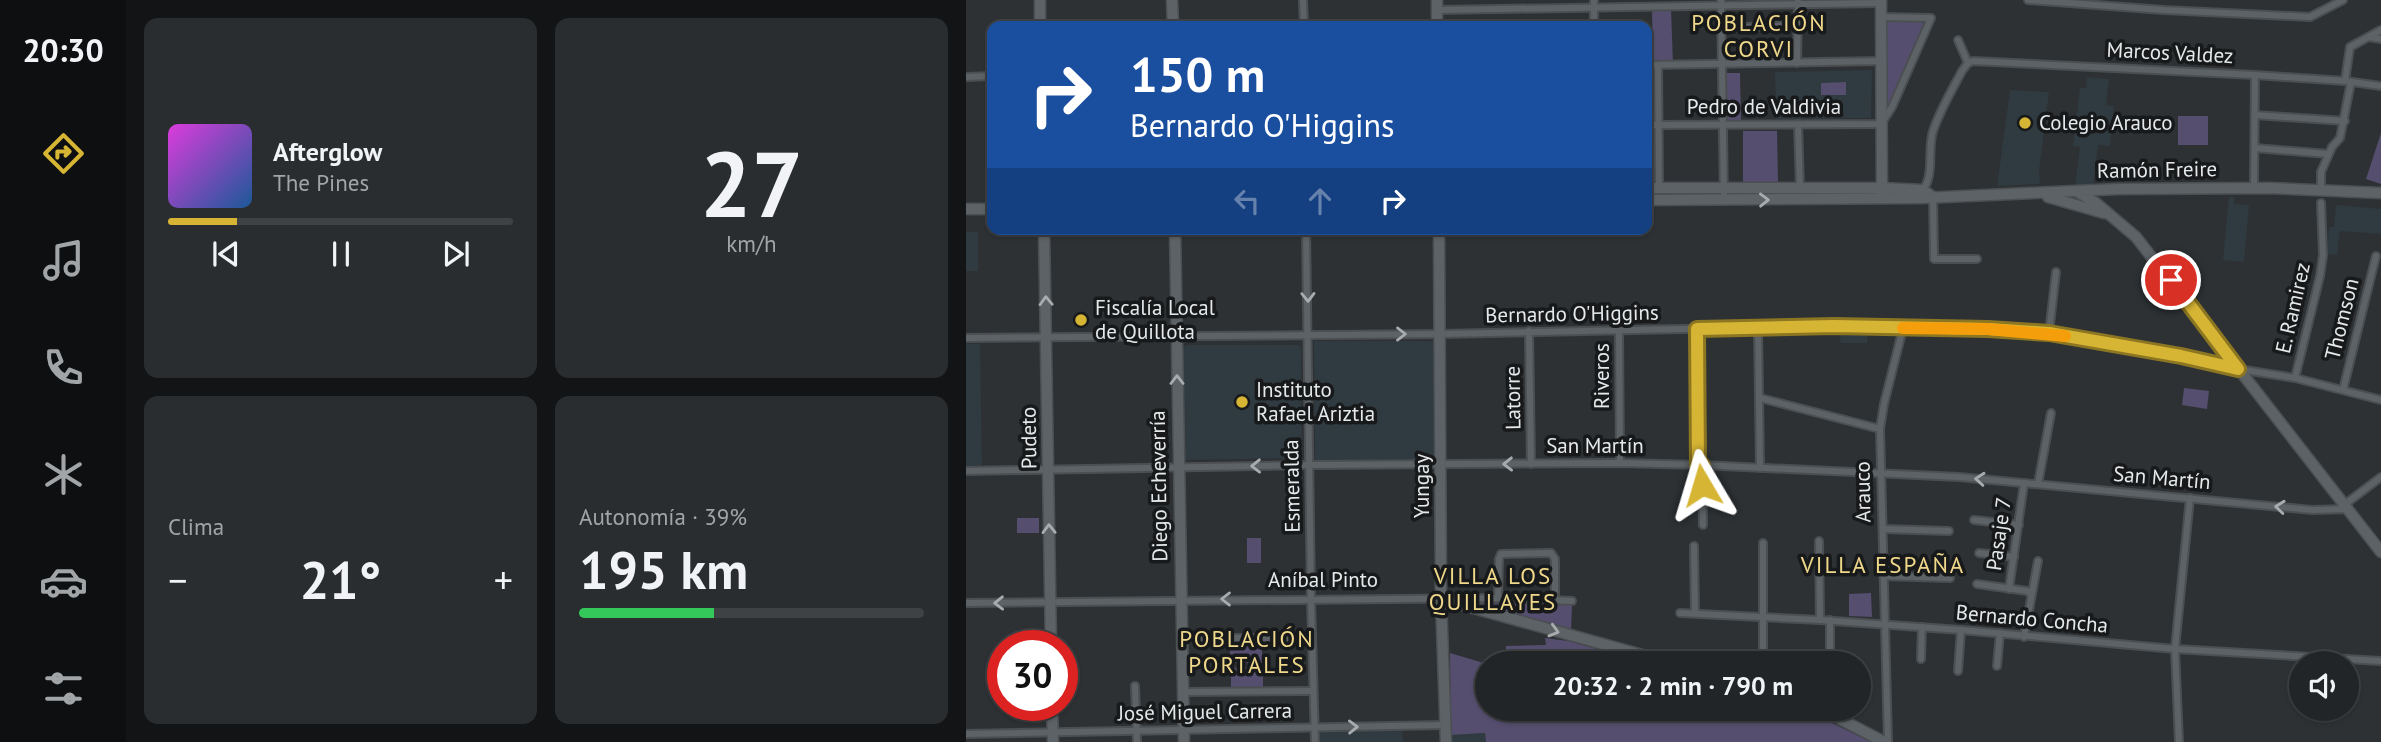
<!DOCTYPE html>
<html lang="es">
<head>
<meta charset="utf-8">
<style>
	:root { --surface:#222527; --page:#2a2d2f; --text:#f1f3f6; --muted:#a2a5a7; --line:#3f4244; --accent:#d7b534 }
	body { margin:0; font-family:"PT Sans",sans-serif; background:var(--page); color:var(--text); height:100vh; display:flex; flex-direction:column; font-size:26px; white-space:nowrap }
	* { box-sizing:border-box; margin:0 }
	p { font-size:23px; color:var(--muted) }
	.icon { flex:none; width:38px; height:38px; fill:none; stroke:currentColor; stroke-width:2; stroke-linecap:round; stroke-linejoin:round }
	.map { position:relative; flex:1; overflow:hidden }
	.panel { display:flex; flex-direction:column; gap:18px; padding:18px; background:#131415; width:840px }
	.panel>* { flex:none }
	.hud { position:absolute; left:21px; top:21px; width:665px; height:214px; border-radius:14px; box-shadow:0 2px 5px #0004,0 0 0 2px var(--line); background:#1a4fa0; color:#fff; overflow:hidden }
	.tools { position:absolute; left:1323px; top:651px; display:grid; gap:14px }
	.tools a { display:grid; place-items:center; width:70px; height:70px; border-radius:50%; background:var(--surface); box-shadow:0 2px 5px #0004,0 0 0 2px var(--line); font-size:35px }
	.speed { position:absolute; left:21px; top:630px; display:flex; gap:14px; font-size:35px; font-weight:700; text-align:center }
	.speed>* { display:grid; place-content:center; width:91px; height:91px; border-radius:50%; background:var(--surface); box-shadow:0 2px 5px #0004,0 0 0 2px var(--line); line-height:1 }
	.speed .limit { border:10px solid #d22; background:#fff; color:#111 }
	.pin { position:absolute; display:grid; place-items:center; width:60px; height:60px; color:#fff; margin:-30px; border:4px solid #fff; border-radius:50%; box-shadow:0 2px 7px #0007 }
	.me { position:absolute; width:77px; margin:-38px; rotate:353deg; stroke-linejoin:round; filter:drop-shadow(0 0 5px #0008) }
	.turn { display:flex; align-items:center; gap:24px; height:147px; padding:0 28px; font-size:32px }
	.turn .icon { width:91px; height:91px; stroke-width:2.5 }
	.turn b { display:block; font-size:49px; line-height:60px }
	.lanes { display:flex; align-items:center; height:66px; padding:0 28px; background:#0003; justify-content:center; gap:35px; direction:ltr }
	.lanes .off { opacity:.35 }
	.big { font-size:52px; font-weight:600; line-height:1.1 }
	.panel .card { flex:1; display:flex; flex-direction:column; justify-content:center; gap:10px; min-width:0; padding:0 24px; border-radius:14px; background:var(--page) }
	.panel .dial { align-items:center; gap:0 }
	.dial b { font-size:91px; line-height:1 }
	.song { display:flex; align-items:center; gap:21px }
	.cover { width:84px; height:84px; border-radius:10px; background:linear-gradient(135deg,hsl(300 70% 55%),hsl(210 70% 35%)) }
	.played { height:7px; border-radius:4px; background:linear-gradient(90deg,var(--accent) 20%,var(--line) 20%) }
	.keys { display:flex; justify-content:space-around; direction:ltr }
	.heat { display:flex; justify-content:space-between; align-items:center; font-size:38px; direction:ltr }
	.charge { height:10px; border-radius:5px; background:linear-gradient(90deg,#34c759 39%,var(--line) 0) }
	.panel .tiles { flex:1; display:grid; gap:18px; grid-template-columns:repeat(2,1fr) }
	.trip { position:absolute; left:509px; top:651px; width:396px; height:70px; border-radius:35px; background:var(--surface); box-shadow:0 2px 5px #0004,0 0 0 2px var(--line); font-weight:600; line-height:70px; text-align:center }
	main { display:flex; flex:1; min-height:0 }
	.menu { display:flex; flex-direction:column; width:126px; justify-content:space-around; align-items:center; background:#0e0f10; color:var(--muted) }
	.menu .icon { width:49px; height:49px }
	.menu .on { color:var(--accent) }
	.menu b { font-size:32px; color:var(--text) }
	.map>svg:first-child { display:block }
</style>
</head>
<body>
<main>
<nav class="menu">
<b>20:30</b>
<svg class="icon on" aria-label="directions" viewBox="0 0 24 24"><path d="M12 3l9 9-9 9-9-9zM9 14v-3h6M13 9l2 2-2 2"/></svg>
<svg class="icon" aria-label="music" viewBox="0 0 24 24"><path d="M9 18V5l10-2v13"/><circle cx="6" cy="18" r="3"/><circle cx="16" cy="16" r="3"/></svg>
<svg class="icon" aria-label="phone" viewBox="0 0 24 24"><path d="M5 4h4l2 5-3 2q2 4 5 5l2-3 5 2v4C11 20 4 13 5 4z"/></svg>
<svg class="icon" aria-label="climate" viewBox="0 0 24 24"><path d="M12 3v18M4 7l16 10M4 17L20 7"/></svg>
<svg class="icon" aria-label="car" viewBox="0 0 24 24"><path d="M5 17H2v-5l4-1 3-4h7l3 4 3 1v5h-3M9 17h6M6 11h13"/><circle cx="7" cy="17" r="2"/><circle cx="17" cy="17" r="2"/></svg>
<svg class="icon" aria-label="filters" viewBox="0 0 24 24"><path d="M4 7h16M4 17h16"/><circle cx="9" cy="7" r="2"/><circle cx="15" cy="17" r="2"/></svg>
</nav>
<section class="panel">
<div class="tiles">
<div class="card">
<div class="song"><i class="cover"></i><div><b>Afterglow</b><p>The Pines</p></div></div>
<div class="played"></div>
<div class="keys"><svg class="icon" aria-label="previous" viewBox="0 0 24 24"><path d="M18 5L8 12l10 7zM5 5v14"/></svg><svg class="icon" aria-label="pause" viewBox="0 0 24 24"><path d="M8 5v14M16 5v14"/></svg><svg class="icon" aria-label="next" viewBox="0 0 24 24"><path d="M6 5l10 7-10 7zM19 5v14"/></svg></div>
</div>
<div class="card dial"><b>27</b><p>km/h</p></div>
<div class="card"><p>Clima</p>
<div class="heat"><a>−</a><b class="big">21°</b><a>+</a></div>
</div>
<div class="card"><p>Autonomía · 39%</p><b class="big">195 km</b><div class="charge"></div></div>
</div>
</section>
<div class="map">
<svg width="1415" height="742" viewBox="0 0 1415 742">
	<rect width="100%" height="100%" fill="#2d3134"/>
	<g fill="#303a41">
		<path d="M906,70L905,118L810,119L809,72Z"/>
		<path d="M1121,77L1143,79L1140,105L1148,106L1144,146L1132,145L1127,187H1109L1114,147L1107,146L1114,88H1120Z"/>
		<path d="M1044,90L1083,92L1073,170L1074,184L1031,186Z"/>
		<path d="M1263,197H1268V204L1283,205L1278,262L1257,260Z"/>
		<path d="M1370,205L1415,209V234L1374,231L1371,255L1361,254L1363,227H1368Z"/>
		<rect x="0" y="232" width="12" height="39"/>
		<path d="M875,330L901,331V343H874Z"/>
		<path d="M348,341H470V462H349Z"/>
		<path d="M0,344H14L16,466H0Z"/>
		<path d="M220,345H331L335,346L336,455L333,458L218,460L216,457L217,348Z"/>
		<path d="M436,728L437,742H353L352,729Z"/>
		<path d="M519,733L520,742H485V735Z"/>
	</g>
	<g fill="#554e6e">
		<path d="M686,9H705L707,64L687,65Z"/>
		<path d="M923,20L955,21L960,27L922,110L920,109L919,24Z"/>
		<path d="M760,73H774L775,120H761Z"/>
		<path d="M880,82V95H855V83Z"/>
		<rect x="1212" y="116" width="30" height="29"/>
		<path d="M777,131H811L812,183L777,184Z"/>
		<path d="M1415,133V184L1400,179Z"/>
		<path d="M1218,388L1243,391L1241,409L1216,405Z"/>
		<rect x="51" y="518" width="22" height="15"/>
		<rect x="281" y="538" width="14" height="25"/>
		<path d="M905,593L906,617L883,616V594Z"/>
		<path d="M505,603L606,605L605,631Z"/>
		<path d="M579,638L602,641L680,663H540V646L580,645Z"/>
		<rect x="264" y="643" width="32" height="20"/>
		<path d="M484,653L521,664L522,709H830L866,723L905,742H520L519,733L485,735Z"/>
		<path d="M297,666V687L265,688V668Z"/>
	</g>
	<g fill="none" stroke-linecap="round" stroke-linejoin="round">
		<defs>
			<g id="street">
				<path d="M337,0L338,26"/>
				<path d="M628,0V26"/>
				<path d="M755,0L758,200"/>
				<path d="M1062,0L1198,10L1344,17L1377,0"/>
				<path d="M471,10L915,3"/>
				<path d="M756,28L832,25"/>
				<path d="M1403,37L1415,39"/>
				<path d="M992,40L1002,63"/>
				<path d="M831,63L832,2"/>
				<path d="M681,65L915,61"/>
				<path d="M692,65L693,187"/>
				<path d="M0,77L26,76"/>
				<path d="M1379,81L1384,47L1415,30"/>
				<path d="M1289,115L1379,121"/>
				<path d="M832,124L834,188"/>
				<path d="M681,125L915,124L926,107L965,18L915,17"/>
				<path d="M1289,148L1362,154"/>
				<path d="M1288,188L1289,75"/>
				<path d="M957,190C969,173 961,150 967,131C974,110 986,90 996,71L1002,63L1007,61L1289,75L1379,81L1415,86"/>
				<path d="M1355,190V172L1366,147L1374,138L1385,82"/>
				<path d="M967,197L968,259H1011"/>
				<path d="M340,229L345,599L349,742"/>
				<path d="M792,327L794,468"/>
				<path d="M731,329L732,465"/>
				<path d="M563,331L565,464"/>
				<path d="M653,331L654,463"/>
				<path d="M1083,333L1090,272"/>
				<path d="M0,338L475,334L868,326L1022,329L1083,333L1215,356L1272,369L1329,378L1415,400"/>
				<path d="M1329,378L1354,276L1357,255L1355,203"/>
				<path d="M1377,390L1410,256"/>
				<path d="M794,398L914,429"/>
				<path d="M736,465L737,525"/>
				<path d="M0,471L344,465L654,463L736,465L993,477L1346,510L1382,509"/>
				<path d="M1072,484L1085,413"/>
				<path d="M1378,505L1415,477"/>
				<path d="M1008,520L1053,525"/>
				<path d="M917,529L983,531"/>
				<path d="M853,541L854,620"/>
				<path d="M728,546L729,613"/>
				<path d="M1013,553L1048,557"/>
				<path d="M917,576L984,578"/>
				<path d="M1011,584L1061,591L1065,594"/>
				<path d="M1043,589L1058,483"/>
				<path d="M532,598L533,559L535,554L585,553L589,559V600"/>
				<path d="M0,603L532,598L606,601"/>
				<path d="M714,613L854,620L995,630L1209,649L1415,661"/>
				<path d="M1058,637L1072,561"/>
				<path d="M216,638H346"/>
				<path d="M955,659L956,627"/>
				<path d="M797,663V543"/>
				<path d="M864,663V620"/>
				<path d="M1031,666L1034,633"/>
				<path d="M992,671L995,630"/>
				<path d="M169,686L171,742"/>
				<path d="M217,692L347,691"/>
				<path d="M0,734L479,725"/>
				<path d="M922,742L914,429L918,404L937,328"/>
				<path d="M1213,742L1209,649L1224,498"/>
			</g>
			<g id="secondary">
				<path d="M74,0V26"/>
				<path d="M206,0L207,26"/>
				<path d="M471,0V26"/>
				<path d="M915,0L916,194"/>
				<path d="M681,188H916L957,190L967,197"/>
				<path d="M1112,192L1130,203L1170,237L1415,552"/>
				<path d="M1082,197L1138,213"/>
				<path d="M681,200L957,198L1152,189L1303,188L1415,193"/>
				<path d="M0,209H26"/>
				<path d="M78,229L85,646"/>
				<path d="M209,229L218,742"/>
				<path d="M473,229L475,599L480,742"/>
				<path d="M475,599L705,663"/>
				<path d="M86,705L87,742"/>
				<path d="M855,709L918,742"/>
			</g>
		</defs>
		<use href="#street" stroke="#4b4f52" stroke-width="10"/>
		<use href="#secondary" stroke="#4b4f52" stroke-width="13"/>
		<use href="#street" stroke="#5c6265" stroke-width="6"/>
		<use href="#secondary" stroke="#5c6265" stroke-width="10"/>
	</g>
	<defs><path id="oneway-chevron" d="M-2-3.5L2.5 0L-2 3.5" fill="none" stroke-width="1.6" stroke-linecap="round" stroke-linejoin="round" transform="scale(1.75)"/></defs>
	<g stroke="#a8acaf">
		<use href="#oneway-chevron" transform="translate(798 200) rotate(-1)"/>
		<use href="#oneway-chevron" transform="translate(342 297) rotate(89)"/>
		<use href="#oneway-chevron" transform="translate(80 301) rotate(-92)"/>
		<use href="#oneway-chevron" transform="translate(435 334)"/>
		<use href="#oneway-chevron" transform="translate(211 380) rotate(-90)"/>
		<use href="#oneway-chevron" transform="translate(542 464) rotate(179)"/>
		<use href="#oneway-chevron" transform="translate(290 466) rotate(179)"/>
		<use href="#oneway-chevron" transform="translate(1014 479) rotate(-175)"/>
		<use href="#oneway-chevron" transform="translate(1314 507) rotate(-174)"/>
		<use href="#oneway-chevron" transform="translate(83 529) rotate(-91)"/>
		<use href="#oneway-chevron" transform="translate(260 599) rotate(180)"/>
		<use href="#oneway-chevron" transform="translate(33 603) rotate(179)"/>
		<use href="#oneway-chevron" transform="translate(588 631) rotate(16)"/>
		<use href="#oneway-chevron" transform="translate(387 727) rotate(-1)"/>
	</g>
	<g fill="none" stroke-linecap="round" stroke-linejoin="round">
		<defs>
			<path id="route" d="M736,485V465H732L731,329L868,326L1022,329L1083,333L1215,356L1272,369L1205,280"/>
		</defs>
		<use href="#route" stroke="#8c7622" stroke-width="18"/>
		<use href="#route" stroke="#d7b534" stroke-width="12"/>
		<path stroke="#f59e0b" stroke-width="12" d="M937,328L1022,329L1099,336"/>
	</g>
	<g fill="#d7b534" stroke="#17191a" stroke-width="2.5">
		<circle cx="1059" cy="123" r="7"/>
		<circle cx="115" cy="320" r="7"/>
		<circle cx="276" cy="402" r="7"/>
	</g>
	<g text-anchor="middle" stroke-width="7" stroke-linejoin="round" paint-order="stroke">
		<g font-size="21" fill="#e6e9eb" stroke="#17191a">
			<text transform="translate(1204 53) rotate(3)" y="7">Marcos Valdez</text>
			<text x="798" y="114">Pedro de Valdivia</text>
			<text transform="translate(1191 170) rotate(-1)" y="7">Ramón Freire</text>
			<text transform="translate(1327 308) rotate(-77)" y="7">E. Ramirez</text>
			<text transform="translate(606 314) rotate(-1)" y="7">Bernardo O'Higgins</text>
			<text transform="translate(1376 319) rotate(-76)" y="7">Thomson</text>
			<text transform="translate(636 376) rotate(-90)" y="7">Riveros</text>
			<text transform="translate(547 398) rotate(-91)" y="7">Latorre</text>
			<text transform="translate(63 438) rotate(-91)" y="7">Pudeto</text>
			<text x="629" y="453">San Martín</text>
			<text transform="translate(1196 478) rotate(5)" y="7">San Martín</text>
			<text transform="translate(193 486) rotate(-91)" y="7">Diego Echeverría</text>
			<text transform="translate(326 486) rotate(-91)" y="7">Esmeralda</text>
			<text transform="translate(456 486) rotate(-90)" y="7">Yungay</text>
			<text transform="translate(897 492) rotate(-91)" y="7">Arauco</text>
			<text transform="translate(1033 534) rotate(-82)" y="7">Pasaje 7</text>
			<text x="357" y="587">Aníbal Pinto</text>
			<text transform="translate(1066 619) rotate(5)" y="7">Bernardo Concha</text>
			<text transform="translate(239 712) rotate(-1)" y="7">José Miguel Carrera</text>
		</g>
		<g font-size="21" fill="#e6e9eb" stroke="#17191a" text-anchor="start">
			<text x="1073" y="130">Colegio Arauco</text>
			<text x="129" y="315">Fiscalía Local<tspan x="129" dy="24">de Quillota</tspan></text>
			<text x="290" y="397">Instituto<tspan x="290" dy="24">Rafael Ariztia</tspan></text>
		</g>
		<g font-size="23" letter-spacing="2" fill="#efd88b" stroke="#17191a">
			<text x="793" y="31">POBLACIÓN<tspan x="793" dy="26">CORVI</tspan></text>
			<text x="917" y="573">VILLA ESPAÑA</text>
			<text x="527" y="584">VILLA LOS<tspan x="527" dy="26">QUILLAYES</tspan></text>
			<text x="281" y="647">POBLACIÓN<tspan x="281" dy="26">PORTALES</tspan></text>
		</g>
	</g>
</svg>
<div class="tools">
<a><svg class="icon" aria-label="sound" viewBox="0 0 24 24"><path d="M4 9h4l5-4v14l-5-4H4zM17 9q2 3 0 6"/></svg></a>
</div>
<div class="speed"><div class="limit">30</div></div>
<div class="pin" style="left:1205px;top:280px;background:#d93025"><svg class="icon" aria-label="arrive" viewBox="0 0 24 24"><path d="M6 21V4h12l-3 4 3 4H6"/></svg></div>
<svg class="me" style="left:736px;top:485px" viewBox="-20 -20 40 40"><path d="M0-17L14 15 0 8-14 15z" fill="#d7b534" stroke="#fff" stroke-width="4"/></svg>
<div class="trip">20:32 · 2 min · 790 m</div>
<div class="hud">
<div class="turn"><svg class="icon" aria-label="right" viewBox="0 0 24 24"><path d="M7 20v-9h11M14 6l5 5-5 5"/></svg><div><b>150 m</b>Bernardo O'Higgins</div></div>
<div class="lanes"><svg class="icon off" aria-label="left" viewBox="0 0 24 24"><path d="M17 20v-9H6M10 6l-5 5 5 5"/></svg><svg class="icon off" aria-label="ahead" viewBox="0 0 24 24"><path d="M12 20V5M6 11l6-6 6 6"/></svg><svg class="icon" aria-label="right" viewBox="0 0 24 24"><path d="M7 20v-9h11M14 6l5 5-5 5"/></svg></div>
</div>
</div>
</main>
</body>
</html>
